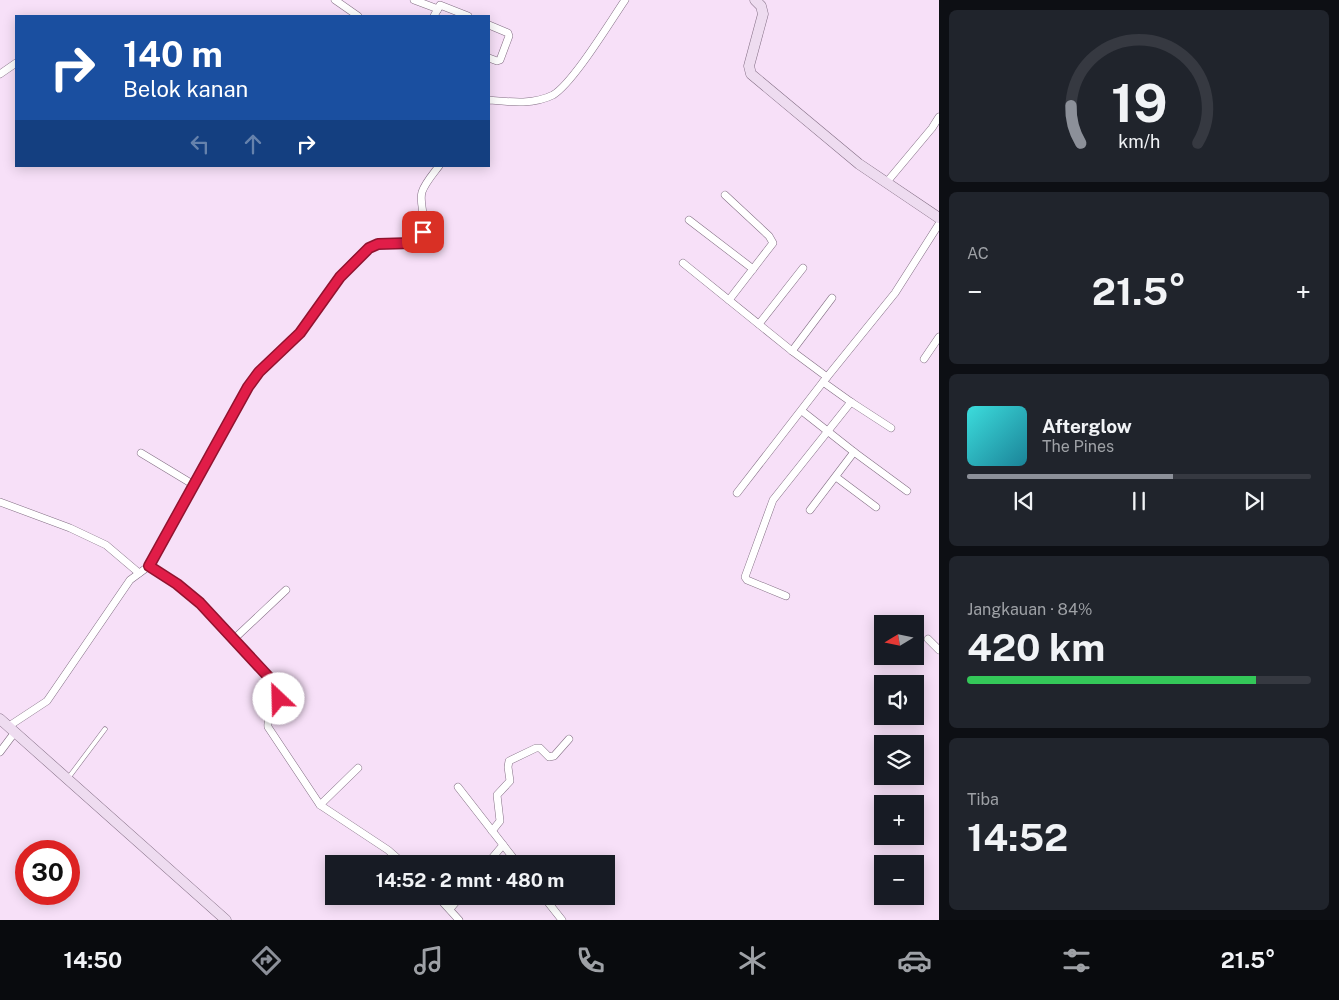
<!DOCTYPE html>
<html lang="id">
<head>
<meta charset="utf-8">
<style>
	:root { --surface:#171b24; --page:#20242c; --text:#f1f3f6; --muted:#9ea1a6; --line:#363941; --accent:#8c9099 }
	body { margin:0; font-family:"Public Sans",sans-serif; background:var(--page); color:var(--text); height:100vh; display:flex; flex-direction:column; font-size:19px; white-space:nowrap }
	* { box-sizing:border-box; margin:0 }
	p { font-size:16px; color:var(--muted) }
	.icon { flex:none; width:28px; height:28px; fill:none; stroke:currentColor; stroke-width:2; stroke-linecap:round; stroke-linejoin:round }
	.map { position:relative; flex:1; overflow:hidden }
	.drawer { display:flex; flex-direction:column; gap:10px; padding:10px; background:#0d0f14; width:400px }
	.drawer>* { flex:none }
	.banner { position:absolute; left:15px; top:15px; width:475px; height:152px; border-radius:0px; box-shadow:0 2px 12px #0003; background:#1a4fa0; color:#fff; overflow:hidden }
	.needle { width:32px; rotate:260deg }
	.tools { position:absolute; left:874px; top:615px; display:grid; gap:10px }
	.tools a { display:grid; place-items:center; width:50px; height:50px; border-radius:0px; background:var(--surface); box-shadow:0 2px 12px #0003; font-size:25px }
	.speed { position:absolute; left:15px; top:840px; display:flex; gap:10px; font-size:25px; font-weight:700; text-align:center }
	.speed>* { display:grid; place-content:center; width:65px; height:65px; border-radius:50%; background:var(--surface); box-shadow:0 2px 12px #0003; line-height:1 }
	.speed .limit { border:8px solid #d22; background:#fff; color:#111 }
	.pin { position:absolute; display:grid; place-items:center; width:42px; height:42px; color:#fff; margin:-21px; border-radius:10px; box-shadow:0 2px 8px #0006 }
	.me { position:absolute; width:55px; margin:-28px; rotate:336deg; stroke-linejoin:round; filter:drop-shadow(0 0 4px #0008) }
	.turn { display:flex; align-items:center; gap:18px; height:105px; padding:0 25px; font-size:22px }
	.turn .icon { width:65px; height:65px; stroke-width:2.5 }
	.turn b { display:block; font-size:35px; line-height:42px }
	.lanes { display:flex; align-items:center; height:48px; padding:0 25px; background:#0003; justify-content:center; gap:25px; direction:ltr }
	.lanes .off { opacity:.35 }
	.big { font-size:38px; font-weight:700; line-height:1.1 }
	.drawer .tile { flex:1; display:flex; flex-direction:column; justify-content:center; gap:8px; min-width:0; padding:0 18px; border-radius:8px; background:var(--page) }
	.drawer .dial { align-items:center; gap:0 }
	.dial svg { height:130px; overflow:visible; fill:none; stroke:var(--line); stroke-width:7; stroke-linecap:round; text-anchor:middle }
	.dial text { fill:var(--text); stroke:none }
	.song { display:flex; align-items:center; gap:15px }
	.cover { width:60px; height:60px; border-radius:8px; background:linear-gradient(135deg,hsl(180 70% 55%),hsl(190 70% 35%)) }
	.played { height:5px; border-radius:2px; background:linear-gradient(90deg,var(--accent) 60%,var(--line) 60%) }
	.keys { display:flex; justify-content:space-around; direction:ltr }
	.heat { display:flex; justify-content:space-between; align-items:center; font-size:28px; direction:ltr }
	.charge { height:8px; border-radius:4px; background:linear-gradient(90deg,#34c759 84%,var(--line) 0) }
	.trip { position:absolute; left:325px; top:855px; width:290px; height:50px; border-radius:0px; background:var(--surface); box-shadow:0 2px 12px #0003; font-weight:700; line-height:50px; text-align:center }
	.tab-bar { display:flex; height:80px; justify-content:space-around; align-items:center; background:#090b0e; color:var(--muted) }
	.tab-bar .icon { width:35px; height:35px }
	.tab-bar .current { color:var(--accent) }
	.tab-bar b { font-size:22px; color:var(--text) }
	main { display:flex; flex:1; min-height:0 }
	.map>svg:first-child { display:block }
</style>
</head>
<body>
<main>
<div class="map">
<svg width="939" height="920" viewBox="0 0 939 920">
	<rect width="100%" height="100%" fill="#f7e0f8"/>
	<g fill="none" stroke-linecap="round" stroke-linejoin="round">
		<defs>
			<path id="lane" d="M69,777L105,729"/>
			<g id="street">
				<path d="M335,0L358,16"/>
				<path d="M414,0L438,9"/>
				<path d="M434,16L440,5L468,16"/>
				<path d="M489,25L508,33L509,36L500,60L497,61L489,58"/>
				<path d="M0,74L16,63"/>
				<path d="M489,100C510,102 533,105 553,95C573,83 610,22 625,0"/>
				<path d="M886,183L932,128L939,117"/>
				<path d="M725,195L769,236L773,243L729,300"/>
				<path d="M689,220L753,269"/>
				<path d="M683,263L792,351L827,377"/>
				<path d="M759,324L803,268"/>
				<path d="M792,351L832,298"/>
				<path d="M924,359L939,337"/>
				<path d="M851,402L891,428"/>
				<path d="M802,411L854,452L907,491"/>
				<path d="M141,453L194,485"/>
				<path d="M836,477L876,507"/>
				<path d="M737,493L823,382L895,293L939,224"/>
				<path d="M0,502L70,528L106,545L139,573"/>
				<path d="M810,510L854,452"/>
				<path d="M149,566L177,584L200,603L277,686C286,702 266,712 268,727L320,805L388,850L404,864"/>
				<path d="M786,596L747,580L745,577L773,500L851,402L823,382"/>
				<path d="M234,639L286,590"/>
				<path d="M928,639L939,650"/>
				<path d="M9,726L47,701L130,580L149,566L248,387C263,366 285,352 301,332C322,306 341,266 370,247C386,237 407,252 420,236C430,225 418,205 422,192C425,183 433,174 439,166"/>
				<path d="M0,752L15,732"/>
				<path d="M458,787L518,864"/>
				<path d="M320,805L358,768"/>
				<path d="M492,831L500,821L497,795L510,781L508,767L509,761L536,748H540L549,757L554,756L569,739"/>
				<path d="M487,864L503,845"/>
				<path d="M583,864L585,863"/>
				<path d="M437,896L459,920"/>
				<path d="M543,896L562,920"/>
				<path d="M450,909L461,896"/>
			</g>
			<g id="secondary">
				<path d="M755,0L761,6L763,14L749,66L751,74L859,164L939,218"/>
				<path d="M0,719L226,920"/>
			</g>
		</defs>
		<use href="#lane" stroke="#836e84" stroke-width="5"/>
		<use href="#street" stroke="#836e84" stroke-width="8"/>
		<use href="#secondary" stroke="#836e84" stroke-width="11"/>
		<use href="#lane" stroke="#fff" stroke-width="4"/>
		<use href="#street" stroke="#fff" stroke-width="7"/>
		<use href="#secondary" stroke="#eedcf0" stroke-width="10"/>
	</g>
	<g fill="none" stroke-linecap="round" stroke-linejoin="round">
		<defs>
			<path id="route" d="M279,699L280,695L277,686L200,603L177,584L149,566L248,387L259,372L300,333L340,277L369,248L378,244L412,243L423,232"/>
		</defs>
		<use href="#route" stroke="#92132f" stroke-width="12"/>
		<use href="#route" stroke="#e11d48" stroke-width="9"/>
	</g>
</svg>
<div class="tools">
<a><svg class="needle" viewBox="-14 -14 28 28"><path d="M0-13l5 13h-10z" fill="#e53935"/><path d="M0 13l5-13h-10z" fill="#9ea1a6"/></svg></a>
<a><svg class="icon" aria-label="sound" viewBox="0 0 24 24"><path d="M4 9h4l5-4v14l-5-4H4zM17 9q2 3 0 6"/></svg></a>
<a><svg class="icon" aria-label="layers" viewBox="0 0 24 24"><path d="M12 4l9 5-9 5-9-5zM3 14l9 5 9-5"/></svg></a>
<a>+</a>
<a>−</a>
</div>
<div class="speed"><div class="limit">30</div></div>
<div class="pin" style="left:423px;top:232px;background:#d93025"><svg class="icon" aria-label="arrive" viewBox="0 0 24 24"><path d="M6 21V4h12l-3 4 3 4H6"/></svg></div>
<svg class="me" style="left:279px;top:699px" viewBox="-20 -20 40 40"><circle r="19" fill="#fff"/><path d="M0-13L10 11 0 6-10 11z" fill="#e11d48"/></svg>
<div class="trip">14:52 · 2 mnt · 480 m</div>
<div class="banner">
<div class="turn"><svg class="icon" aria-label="right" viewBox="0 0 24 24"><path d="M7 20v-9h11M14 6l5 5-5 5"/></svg><div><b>140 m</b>Belok kanan</div></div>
<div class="lanes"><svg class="icon off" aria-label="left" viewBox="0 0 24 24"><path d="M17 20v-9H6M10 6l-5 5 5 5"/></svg><svg class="icon off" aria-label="ahead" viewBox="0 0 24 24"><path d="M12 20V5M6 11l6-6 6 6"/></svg><svg class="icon" aria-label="right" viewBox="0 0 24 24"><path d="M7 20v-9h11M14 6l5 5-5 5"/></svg></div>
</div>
</div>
<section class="drawer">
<div class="tile dial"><svg viewBox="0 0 100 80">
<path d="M14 69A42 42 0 1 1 86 69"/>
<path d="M14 69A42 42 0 0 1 8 46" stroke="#8c9099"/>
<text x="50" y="56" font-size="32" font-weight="700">19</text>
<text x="50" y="72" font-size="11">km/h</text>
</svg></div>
<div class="tile"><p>AC</p>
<div class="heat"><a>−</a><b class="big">21.5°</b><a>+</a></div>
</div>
<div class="tile">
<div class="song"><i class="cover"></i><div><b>Afterglow</b><p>The Pines</p></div></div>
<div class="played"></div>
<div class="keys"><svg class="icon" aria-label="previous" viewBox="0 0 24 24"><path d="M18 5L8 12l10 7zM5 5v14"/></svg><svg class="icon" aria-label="pause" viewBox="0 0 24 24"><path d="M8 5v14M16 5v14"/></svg><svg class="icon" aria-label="next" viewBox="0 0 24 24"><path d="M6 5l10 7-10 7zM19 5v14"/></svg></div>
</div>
<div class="tile"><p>Jangkauan · 84%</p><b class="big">420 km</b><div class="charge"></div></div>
<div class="tile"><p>Tiba</p><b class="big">14:52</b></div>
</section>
</main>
<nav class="tab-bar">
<b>14:50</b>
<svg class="icon current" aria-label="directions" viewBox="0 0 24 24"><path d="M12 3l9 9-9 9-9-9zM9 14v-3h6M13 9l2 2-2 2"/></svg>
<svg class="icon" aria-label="music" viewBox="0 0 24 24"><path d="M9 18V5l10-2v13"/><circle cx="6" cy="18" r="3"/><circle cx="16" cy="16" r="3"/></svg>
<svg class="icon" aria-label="phone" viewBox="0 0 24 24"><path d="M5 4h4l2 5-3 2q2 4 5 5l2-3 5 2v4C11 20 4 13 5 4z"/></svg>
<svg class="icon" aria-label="climate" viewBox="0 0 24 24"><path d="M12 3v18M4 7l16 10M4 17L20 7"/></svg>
<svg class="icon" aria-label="car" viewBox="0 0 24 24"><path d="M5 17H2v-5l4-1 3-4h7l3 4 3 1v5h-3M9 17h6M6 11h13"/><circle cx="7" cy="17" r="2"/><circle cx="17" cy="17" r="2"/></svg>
<svg class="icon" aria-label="filters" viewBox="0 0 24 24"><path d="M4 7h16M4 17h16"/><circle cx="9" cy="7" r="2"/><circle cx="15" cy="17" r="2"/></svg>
<b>21.5°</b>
</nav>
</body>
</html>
